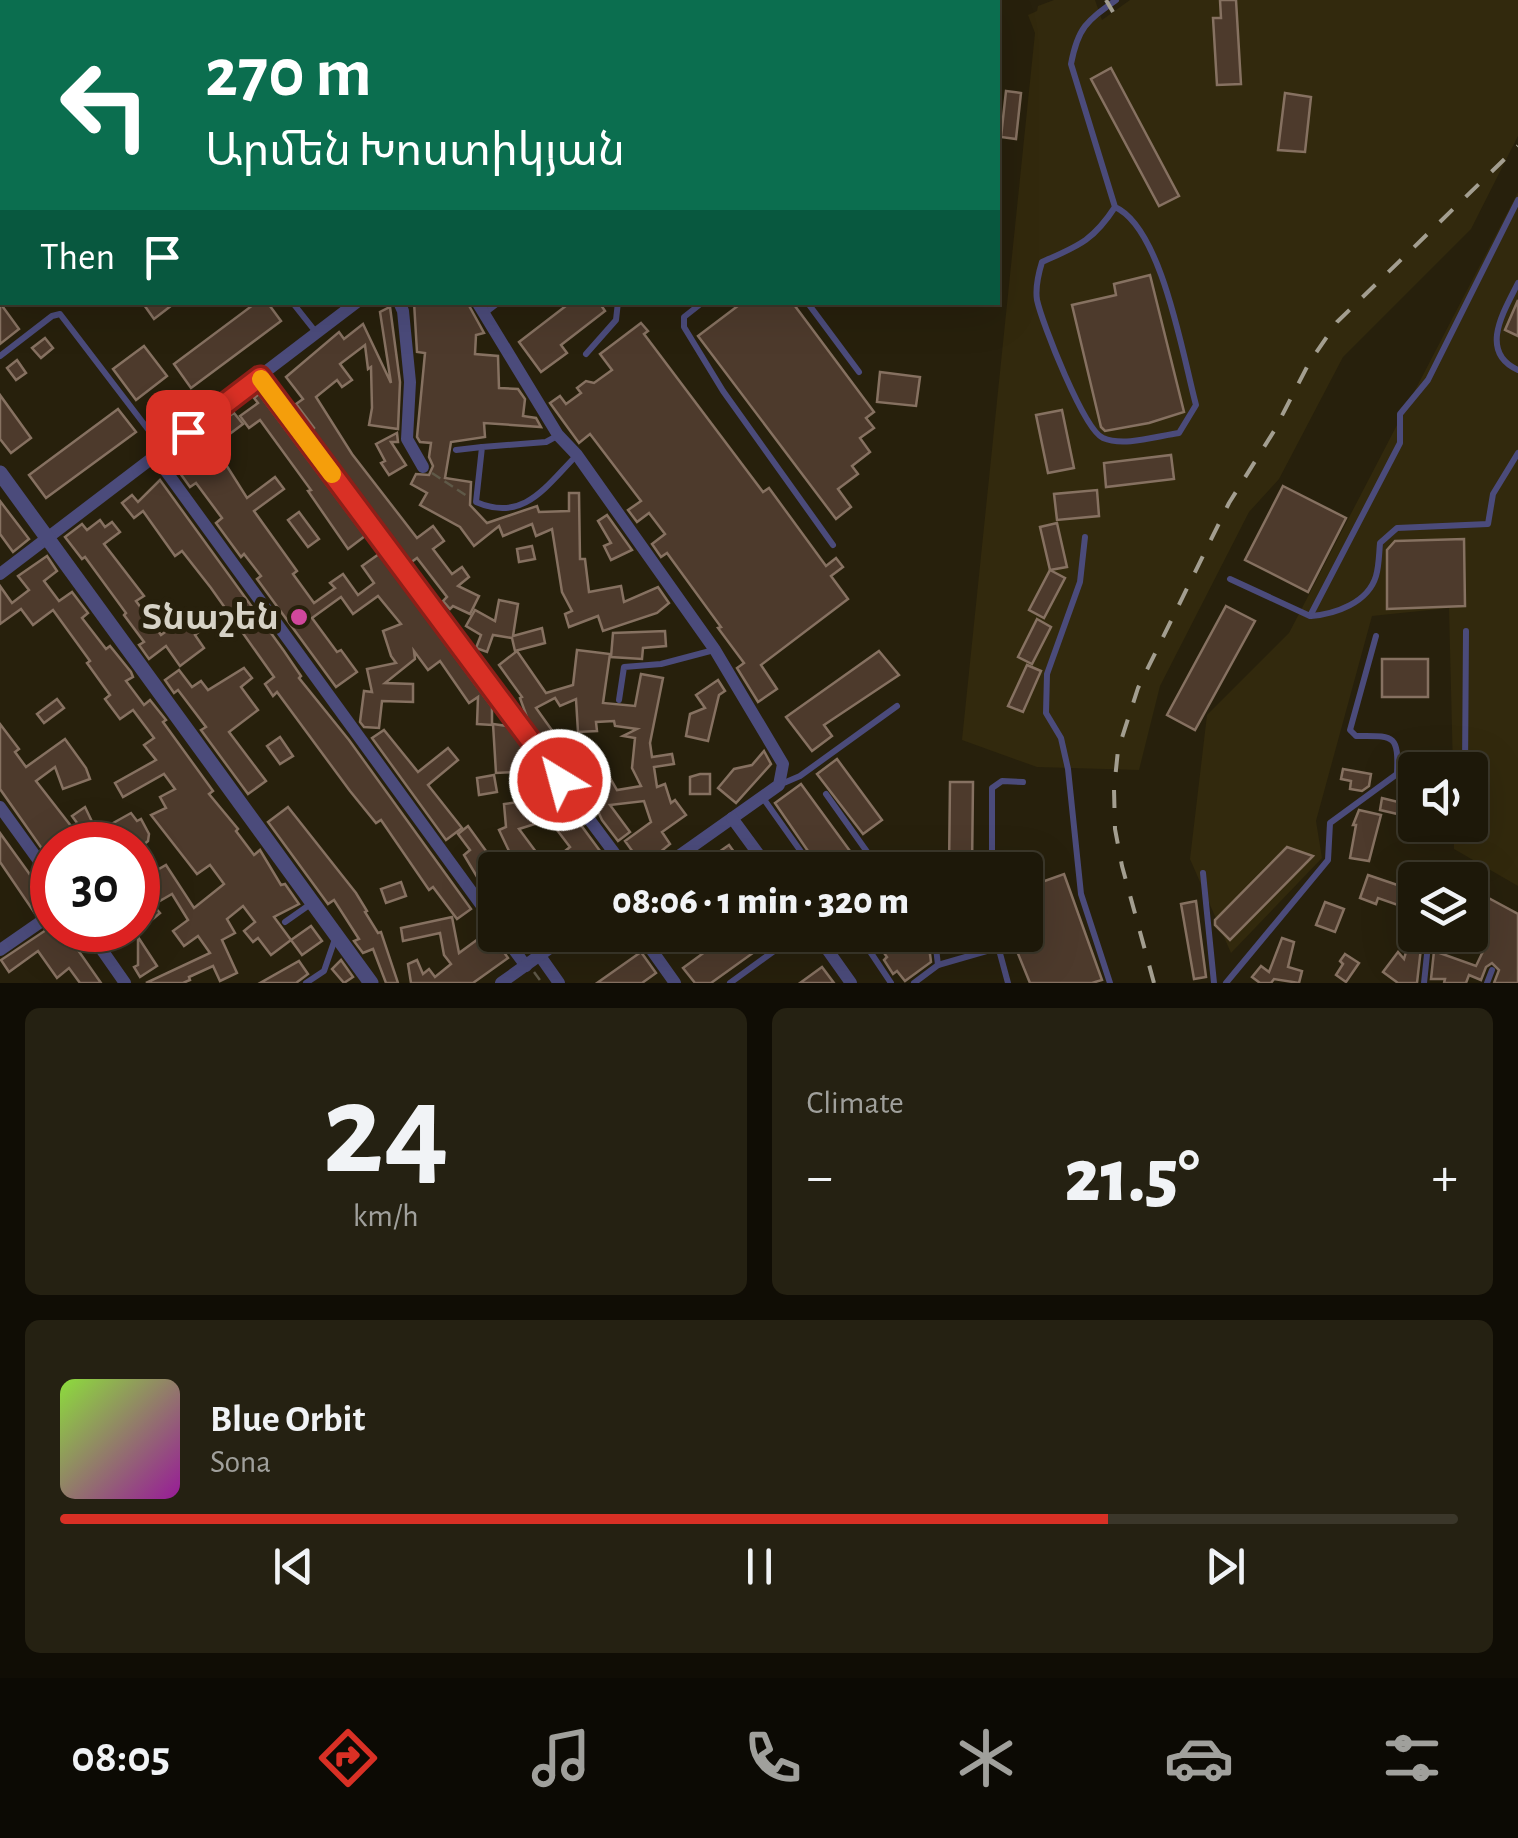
<!DOCTYPE html>
<html lang="en">
<head>
<meta charset="utf-8">
<style>
	:root { --surface:#1d1809; --page:#252112; --text:#f1f3f6; --muted:#a0a09c; --line:#3b372a; --accent:#d93025 }
	body { margin:0; font-family:"Alegreya Sans","Noto Sans Armenian",sans-serif; background:var(--page); color:var(--text); height:100vh; display:flex; flex-direction:column; font-size:38px; white-space:nowrap }
	* { box-sizing:border-box; margin:0 }
	p { font-size:32px; color:var(--muted) }
	.icon { flex:none; width:55px; height:55px; fill:none; stroke:currentColor; stroke-width:2; stroke-linecap:round; stroke-linejoin:round }
	.map { position:relative; height:983px; overflow:hidden }
	.drawer { display:flex; flex-direction:column; gap:25px; padding:25px; background:#100d05; flex:1 }
	.drawer>* { flex:none }
	.hud { position:absolute; left:0px; top:0px; width:1000px; height:305px; box-shadow:0 10px 40px #0002,0 0 0 2px var(--line); background:#0b6e4f; color:#fff; overflow:hidden }
	.controls { position:absolute; left:1398px; top:752px; display:grid; gap:20px }
	.controls a { display:grid; place-items:center; width:90px; height:90px; border-radius:10px; background:var(--surface); box-shadow:0 10px 40px #0002,0 0 0 2px var(--line); font-size:50px }
	.speed { position:absolute; left:30px; top:822px; display:flex; gap:20px; font-size:50px; font-weight:700; text-align:center }
	.speed>* { display:grid; place-content:center; width:130px; height:130px; border-radius:50%; background:var(--surface); box-shadow:0 10px 40px #0002,0 0 0 2px var(--line); line-height:1 }
	.speed .limit { border:15px solid #d22; background:#fff; color:#111 }
	.pin { position:absolute; display:grid; place-items:center; width:85px; height:85px; color:#fff; margin:-42px; border-radius:20px; box-shadow:0 5px 15px #0006 }
	.me { position:absolute; width:110px; margin:-55px; rotate:323deg; stroke-linejoin:round; filter:drop-shadow(0 0 8px #0008) }
	.turn { display:flex; align-items:center; gap:35px; height:210px; padding:0 40px; font-size:45px }
	.turn .icon { width:130px; height:130px; stroke-width:2.5 }
	.turn b { display:block; font-size:70px; line-height:85px }
	.then { display:flex; align-items:center; height:95px; padding:0 40px; background:#0003; gap:20px; font-size:38px }
	.big { font-size:75px; font-weight:800; line-height:1.1 }
	.drawer .widget { flex:1; display:flex; flex-direction:column; justify-content:center; gap:15px; min-width:0; padding:0 35px; border-radius:15px; background:var(--page) }
	.drawer .dial { align-items:center; gap:0 }
	.dial b { font-size:130px; line-height:1 }
	.song { display:flex; align-items:center; gap:30px }
	.cover { width:120px; height:120px; border-radius:15px; background:linear-gradient(135deg,hsl(90 70% 55%),hsl(300 70% 35%)) }
	.played { height:10px; border-radius:5px; background:linear-gradient(90deg,var(--accent) 75%,var(--line) 75%) }
	.keys { display:flex; justify-content:space-around; direction:ltr }
	.heat { display:flex; justify-content:space-between; align-items:center; font-size:55px; direction:ltr }
	.drawer .tiles { flex:1; display:grid; gap:25px; grid-template-columns:1fr 1fr }
	.widget:last-child { grid-column:span 2 }
	.trip { position:absolute; left:478px; top:852px; width:565px; height:100px; border-radius:10px; background:var(--surface); box-shadow:0 10px 40px #0002,0 0 0 2px var(--line); font-weight:800; line-height:100px; text-align:center }
	.tab-bar { display:flex; height:160px; justify-content:space-around; align-items:center; background:#0c0a04; color:var(--muted) }
	.tab-bar .icon { width:70px; height:70px }
	.tab-bar .on { color:var(--accent) }
	.tab-bar b { font-size:45px; color:var(--text) }
	.map>svg:first-child { display:block }
</style>
</head>
<body>
<div class="map">
<svg width="1518" height="983" viewBox="0 0 1518 983">
	<rect width="100%" height="100%" fill="#27200c"/>
	<g fill="#32290d">
		<path d="M1054,0H1095L1102,20L1130,0H1518V136L1471,229L1343,357L1279,479L1249,512L1160,686L1139,770L1037,767L962,740L1035,33L1028,15L1037,11L1038,6Z"/>
		<path d="M1518,192V886L1454,849V825H1470V770H1453L1449,608L1372,616L1316,821L1322,858L1231,953L1190,859L1207,715L1289,633Z"/>
	</g>
	<g fill="#4d3a2c" stroke="#867161" stroke-width="2.5">
		<path d="M1220,0H1236L1241,84L1217,85L1213,18H1221Z"/>
		<path d="M1111,68L1179,196L1159,206L1091,79Z"/>
		<path d="M1006,91L1021,93L1016,139L1001,137Z"/>
		<path d="M1285,93L1311,97L1305,152L1278,150Z"/>
		<path d="M1150,275L1184,412L1149,423L1105,431L1101,427L1072,305L1116,295L1114,284Z"/>
		<path d="M1518,300V336L1505,330Z"/>
		<path d="M142,302H176L154,319Z"/>
		<path d="M257,302H267L281,321L191,388L174,364Z"/>
		<path d="M414,302H467L484,333L476,335L475,354L498,356L499,388L518,389L525,399L523,416L536,418L541,427L484,423L485,437L451,442L445,478L471,482L470,505L487,523L537,506L539,512L569,511V493H579L580,559H585L589,592L621,586L624,602L658,587L669,603L657,613L603,631L598,616L569,627L565,614L572,611L562,592L552,529L536,536L532,524L503,536L499,526L474,546L460,527L420,505L427,493L411,484L416,474L429,475L433,466L429,457L431,443L420,442L417,437L425,353L417,352Z"/>
		<path d="M571,302H599L605,311L561,345L567,353L541,372L519,342Z"/>
		<path d="M743,302H792L874,412L866,418L874,428L860,438L870,452L852,466L858,474L838,489L851,507L836,519L698,336Z"/>
		<path d="M0,303L19,329L0,344Z"/>
		<path d="M390,307L400,382L398,429L369,425L372,408L371,367L368,369L365,345L340,364L352,380L342,387L337,380L316,397L352,454L417,538L433,526L444,541L433,549L452,574L462,567L469,577L458,586L479,596L470,614L453,606L450,609L443,601L447,597L417,558L410,563L312,430L314,428L296,404L303,399L286,377L339,332L344,339L363,324L391,383L380,312Z"/>
		<path d="M641,323L648,331L644,334L763,492L769,488L826,566L836,558L843,567L831,576L848,599L761,665L777,689L758,702L737,668L744,663L718,628L721,627L667,553L661,557L652,544L665,534L649,513L637,522L628,510L641,501L590,434L579,443L550,403L560,396L566,404L581,393L577,388L586,381L594,383L612,370L600,354Z"/>
		<path d="M45,338L53,348L41,358L32,348Z"/>
		<path d="M144,346L167,376L136,400L113,369Z"/>
		<path d="M17,360L26,373L16,380L7,368Z"/>
		<path d="M880,372L920,377L916,406L877,402Z"/>
		<path d="M259,394L365,536L348,549L308,491L311,490L260,420L249,428L240,416L258,403L254,398Z"/>
		<path d="M0,395L31,438L11,453L0,439Z"/>
		<path d="M118,409L136,432L46,498L29,475Z"/>
		<path d="M1062,410L1074,468L1048,473L1036,415Z"/>
		<path d="M234,413L243,424L223,439L228,445L218,452L247,498L275,477L284,489L254,511L297,571L293,574L314,603L335,588L330,583L343,574L358,595L374,583L362,566L379,554L492,707V725L477,724L478,697L469,703L440,661L428,670L414,651L415,659L385,683L413,684V702L382,701L379,728L364,727L360,722L364,691L372,692L367,669L396,663L391,656L383,631L401,624L378,596L353,614L341,597L312,618L337,652L341,650L357,672L336,687L257,579L261,576L244,554L241,557L216,523L222,518L196,483L190,487L172,462L201,440L198,436Z"/>
		<path d="M397,433L398,442H391L406,465L389,475L381,463L385,461L376,444Z"/>
		<path d="M1171,455L1174,479L1106,487L1104,463Z"/>
		<path d="M160,480L284,651L301,676L299,678L349,740L471,909L457,919L433,887L429,890L381,820L376,823L350,791L277,692L273,696L265,684L274,677L211,588L182,551L175,556L143,511L134,518L122,503L132,495L138,502Z"/>
		<path d="M1283,486L1346,518L1308,592L1245,560Z"/>
		<path d="M1097,490L1099,516L1057,520L1054,494Z"/>
		<path d="M0,501L29,539L13,552L0,534Z"/>
		<path d="M299,512L319,539L308,547L288,520Z"/>
		<path d="M607,515L632,550L611,560L604,546L611,543L598,521Z"/>
		<path d="M100,520L105,527L112,522L120,532L104,544L144,596L136,601L161,635L194,611L205,627L195,635L204,648L180,666L166,646L149,659L139,645L144,642L124,615L126,613L85,557L82,559L65,537L82,524L87,530Z"/>
		<path d="M1057,523L1067,567L1050,570L1040,527Z"/>
		<path d="M1464,539L1465,606L1387,609V550L1395,541Z"/>
		<path d="M532,546L535,559L519,562L517,549Z"/>
		<path d="M47,556L57,571L44,581L59,601L72,592L88,613L82,618L106,649L110,646L131,672L133,677L126,681L144,705L150,700L166,720L163,722L213,791L209,794L238,829L236,831L254,855L260,850L281,885L285,884L299,904L274,917L291,940L271,955L258,938L253,942L244,931L255,922L243,906L227,919L235,933L222,940L237,973L220,981L213,966L189,977L190,980L183,983H146L210,953L198,936L184,946L173,931L188,920L172,894L153,905L160,913L138,931V915L146,909L138,896V881L166,865L194,908L224,884L210,865L197,874L151,815L166,808L160,797L175,789L164,774L123,797L115,783L156,760L144,745L154,738L133,710L120,719L105,699L110,695L87,663L90,661L53,610L33,625L21,609L0,624V586L12,603L29,590L18,576Z"/>
		<path d="M1050,570L1065,578L1044,618L1029,610Z"/>
		<path d="M499,600L518,604L513,636L542,628L545,643L515,651L512,638L493,635L487,652L476,648L481,635L466,626L475,610L495,621Z"/>
		<path d="M1226,606L1255,621L1195,730L1167,715Z"/>
		<path d="M1037,619L1051,627L1032,664L1018,657Z"/>
		<path d="M665,631L666,646L643,648L642,659L611,657L613,633Z"/>
		<path d="M577,650L610,654L603,703L635,706L641,674L663,678L650,743L652,757L672,754L674,764L654,767L657,787L665,784L671,803L675,800L686,815L662,832L670,844L643,866L625,841L651,822L644,801L610,805L630,832L618,841L602,820L580,772L579,758L594,750L617,790L641,786L632,768L635,738L623,736L637,729L615,726L614,721L596,722L597,731L578,732L576,699L560,706L555,698L536,708L556,736L545,744L528,720L520,698L522,697L499,665L517,651L546,693L573,685Z"/>
		<path d="M879,651L899,675L824,725L832,736L812,751L786,717Z"/>
		<rect x="1382" y="659" width="46" height="38"/>
		<path d="M1027,665L1041,671L1023,712L1008,706Z"/>
		<path d="M244,668L252,678L241,687L258,710L229,732L266,781L248,794L201,730L206,727L178,690L174,693L165,680L179,670L192,687L201,681L208,690Z"/>
		<path d="M718,680L725,691L719,695L708,741L686,736L690,714L705,708L696,695Z"/>
		<path d="M57,699L64,708L44,723L37,714Z"/>
		<path d="M0,724L19,749L15,752L26,767L65,739L86,768L90,779L63,789L55,767L36,781L71,826L58,835L66,845H52V863L0,789Z"/>
		<path d="M493,724L507,726L536,765H529L533,801L535,806L547,803L551,819L519,829L542,860L528,870H495V907L464,855L470,850L458,834L468,826L494,862L509,851L499,830L506,827L504,804L518,802L515,772L496,773Z"/>
		<path d="M384,730L418,772L448,748L458,760L428,785L462,828L446,840L372,738Z"/>
		<path d="M280,737L293,756L280,764L267,746Z"/>
		<path d="M764,751L771,764L736,803L718,788L734,769L752,765Z"/>
		<path d="M837,759L882,820L863,834L817,774Z"/>
		<path d="M1343,769L1371,774L1369,786L1362,791L1350,789L1351,781L1341,779Z"/>
		<path d="M700,774H710V794H690V777Z"/>
		<path d="M494,775L497,792L479,795L477,778Z"/>
		<path d="M1401,781L1414,783L1406,816L1380,810L1382,798L1398,802Z"/>
		<path d="M950,782H973L972,870H949Z"/>
		<path d="M801,784L858,862L847,870H821L775,803Z"/>
		<path d="M85,807L97,832L131,813L137,821L141,819L149,834L148,841L143,845H116L108,835L93,845L72,816Z"/>
		<path d="M288,807L356,893L367,911L365,912L378,933L381,932L398,983H386L373,949L363,953L354,941L359,939L334,900L328,904L268,822Z"/>
		<path d="M1359,810L1381,815L1369,861L1350,858L1356,825H1353Z"/>
		<path d="M572,813L603,855L611,870H589L584,864L575,870H564L555,859L570,847L554,826Z"/>
		<path d="M0,833L49,901L34,912L0,862Z"/>
		<path d="M729,845L747,870H693Z"/>
		<path d="M1287,847L1313,856L1230,940L1215,925V920Z"/>
		<path d="M1418,864L1430,867L1427,880H1414Z"/>
		<path d="M1064,874L1102,980L1092,983H1030L1012,939L1015,935H1025V888Z"/>
		<path d="M1368,875L1415,891V919L1399,912L1401,906L1378,898L1376,904L1360,898Z"/>
		<path d="M401,882L406,896L386,903L381,889Z"/>
		<path d="M1470,888L1518,914V983H1494L1499,970L1492,963L1486,967L1481,980L1469,975L1466,983H1444L1445,979H1431L1434,951L1476,966L1487,943L1470,936Z"/>
		<path d="M1196,901L1206,977L1194,979L1181,904Z"/>
		<path d="M1325,902L1344,909L1335,932L1316,925Z"/>
		<path d="M452,917L459,953L489,931L508,958L473,983H411L408,964L417,960L423,974L429,969L435,977L451,964L444,955L440,933L403,941L401,928Z"/>
		<path d="M52,926V930H69L76,940L73,943L101,983H80L69,968L57,978L38,951L9,972L1,960Z"/>
		<path d="M311,926L322,941L302,955L291,940Z"/>
		<path d="M103,930H123L128,938L114,947Z"/>
		<path d="M728,935H778L711,983H695L683,968Z"/>
		<path d="M871,935H916L930,954L931,962L905,981L897,971L893,974L884,960L887,957Z"/>
		<path d="M138,937L157,966L140,977L134,967L138,965Z"/>
		<path d="M1282,938L1294,942L1288,967L1302,971L1299,983L1274,979L1271,983H1260L1252,977L1261,966L1269,972Z"/>
		<path d="M1408,945L1421,948L1417,983H1398L1383,972L1398,952L1404,959Z"/>
		<path d="M641,952L656,973L642,983H597Z"/>
		<path d="M1345,954L1359,963L1346,982L1336,975L1343,964L1340,961Z"/>
		<path d="M341,960L353,977L344,983L332,969Z"/>
		<path d="M299,961L308,974L296,983H260Z"/>
		<path d="M822,967L834,983H800Z"/>
	</g>
	<g fill="none" stroke-linecap="round" stroke-linejoin="round">
		<g stroke="#5f5948" stroke-width="2.5" stroke-dasharray="10 5" stroke-linecap="butt">
			<path d="M432,473L467,496"/>
			<path d="M534,972L542,983"/>
		</g>
		<g stroke="#4b4b7b" stroke-width="6">
			<path d="M739,0L741,2"/>
			<path d="M448,2L449,0"/>
			<path d="M906,2L907,0"/>
			<path d="M1115,207C1093,241 1078,246 1042,262C1038,275 1035,287 1037,300C1042,323 1084,430 1103,438C1124,447 1157,436 1179,433L1196,405C1183,357 1162,228 1115,207L1071,64C1078,27 1087,21 1116,0"/>
			<path d="M0,220L2,219"/>
			<path d="M0,279L2,277"/>
			<path d="M1518,283C1504,311 1478,352 1518,370"/>
			<path d="M292,302L315,331"/>
			<path d="M703,302L684,317V327L723,391L833,545"/>
			<path d="M807,302L859,372"/>
			<path d="M486,312L499,302"/>
			<path d="M586,354L616,320L618,302"/>
			<path d="M0,356L52,316L60,314L163,449"/>
			<path d="M557,436L546,442L482,447L476,502C524,523 546,486 577,455"/>
			<path d="M456,450L482,447"/>
			<path d="M1085,537L1080,582L1047,674L1046,713L1061,738L1068,769L1081,894L1110,983"/>
			<path d="M1230,579L1310,616L1400,443V414L1428,380L1518,200"/>
			<path d="M1311,616C1335,614 1368,603 1376,576C1379,566 1379,554 1380,543L1397,528L1488,524L1493,494L1518,453"/>
			<path d="M619,700L624,667L661,664L714,650"/>
			<path d="M1465,770L1466,631"/>
			<path d="M1397,774L1415,776"/>
			<path d="M779,785L800,776L897,706"/>
			<path d="M826,794L880,870"/>
			<path d="M763,798L814,870"/>
			<path d="M138,857L146,852"/>
			<path d="M992,870V788L1002,781L1023,782"/>
			<path d="M1203,873L1214,983"/>
			<path d="M285,922L312,903"/>
			<path d="M859,935L891,983"/>
			<path d="M927,935L936,948L938,965"/>
			<path d="M995,935L1008,983"/>
			<path d="M306,983L324,971L336,936"/>
			<path d="M730,983L796,935"/>
			<path d="M914,983L938,965L997,948"/>
			<path d="M1226,983L1328,860L1330,823L1397,774C1399,733 1393,736 1356,736L1350,730L1376,636"/>
			<path d="M1424,983L1429,935"/>
			<path d="M1487,983L1492,970"/>
		</g>
		<g stroke="#4b4b7b" stroke-width="12">
			<path d="M126,0L127,2"/>
			<path d="M424,2V0"/>
			<path d="M0,12L2,14"/>
			<path d="M399,302L403,311L410,382L407,439L423,467"/>
			<path d="M477,302L558,435L577,455L715,650L783,764L779,785L659,870"/>
			<path d="M259,377L627,870"/>
			<path d="M155,456L495,924"/>
			<path d="M0,574L357,302"/>
			<path d="M0,807L52,879"/>
			<path d="M732,818L770,870"/>
			<path d="M88,930L125,983"/>
			<path d="M503,935L526,966"/>
			<path d="M641,935L675,983"/>
			<path d="M817,935L851,983"/>
			<path d="M0,950L52,914"/>
			<path d="M540,956L559,983"/>
			<path d="M501,983L568,935"/>
		</g>
		<path stroke="#4b4b7b" stroke-width="15" d="M0,473L371,983"/>
		<g stroke="#a39e90" stroke-width="4" stroke-dasharray="18 18" stroke-linecap="butt">
			<path d="M1106,0L1113,12"/>
			<path d="M1154,983L1122,866L1115,829L1114,789L1118,750L1138,688L1229,503L1274,431L1309,363L1337,322L1518,146"/>
		</g>
	</g>
	<g fill="none" stroke-linecap="round" stroke-linejoin="round">
		<defs>
			<path id="route" d="M188,432L260,377L560,780"/>
		</defs>
		<use href="#route" stroke="#8d1f18" stroke-width="25"/>
		<use href="#route" stroke="#d93025" stroke-width="18"/>
		<path stroke="#f59e0b" stroke-width="18" d="M261,379L332,474"/>
	</g>
	<circle fill="#d1479c" stroke="#27200c" stroke-width="4" cx="299" cy="617" r="10"/>
	<g text-anchor="middle" stroke-width="10" stroke-linejoin="round" paint-order="stroke">
		<g font-size="35" font-weight="bold" fill="#d6d2c6" stroke="#27200c" text-anchor="end">
			<text x="279" y="629">Տնաշեն</text>
		</g>
	</g>
</svg>
<div class="controls">
<a><svg class="icon" aria-label="sound" viewBox="0 0 24 24"><path d="M4 9h4l5-4v14l-5-4H4zM17 9q2 3 0 6"/></svg></a>
<a><svg class="icon" aria-label="layers" viewBox="0 0 24 24"><path d="M12 4l9 5-9 5-9-5zM3 14l9 5 9-5"/></svg></a>
</div>
<div class="speed"><div class="limit">30</div></div>
<div class="pin" style="left:188px;top:432px;background:#d93025"><svg class="icon" aria-label="arrive" viewBox="0 0 24 24"><path d="M6 21V4h12l-3 4 3 4H6"/></svg></div>
<svg class="me" style="left:560px;top:780px" viewBox="-20 -20 40 40"><circle r="17" fill="#d93025" stroke="#fff" stroke-width="3"/><path d="M0-11L8 9 0 5-8 9z" fill="#fff"/></svg>
<div class="trip">08:06 · 1 min · 320 m</div>
<div class="hud">
<div class="turn"><svg class="icon" aria-label="left" viewBox="0 0 24 24"><path d="M17 20v-9H6M10 6l-5 5 5 5"/></svg><div><b>270 m</b>Արմեն Խոստիկյան</div></div>
<div class="then">Then<svg class="icon" aria-label="arrive" viewBox="0 0 24 24"><path d="M6 21V4h12l-3 4 3 4H6"/></svg></div>
</div>
</div>
<section class="drawer">
<div class="tiles">
<div class="widget dial"><b>24</b><p>km/h</p></div>
<div class="widget"><p>Climate</p>
<div class="heat"><a>−</a><b class="big">21.5°</b><a>+</a></div>
</div>
<div class="widget">
<div class="song"><i class="cover"></i><div><b>Blue Orbit</b><p>Sona</p></div></div>
<div class="played"></div>
<div class="keys"><svg class="icon" aria-label="previous" viewBox="0 0 24 24"><path d="M18 5L8 12l10 7zM5 5v14"/></svg><svg class="icon" aria-label="pause" viewBox="0 0 24 24"><path d="M8 5v14M16 5v14"/></svg><svg class="icon" aria-label="next" viewBox="0 0 24 24"><path d="M6 5l10 7-10 7zM19 5v14"/></svg></div>
</div>
</div>
</section>
<nav class="tab-bar">
<b>08:05</b>
<svg class="icon on" aria-label="directions" viewBox="0 0 24 24"><path d="M12 3l9 9-9 9-9-9zM9 14v-3h6M13 9l2 2-2 2"/></svg>
<svg class="icon" aria-label="music" viewBox="0 0 24 24"><path d="M9 18V5l10-2v13"/><circle cx="6" cy="18" r="3"/><circle cx="16" cy="16" r="3"/></svg>
<svg class="icon" aria-label="phone" viewBox="0 0 24 24"><path d="M5 4h4l2 5-3 2q2 4 5 5l2-3 5 2v4C11 20 4 13 5 4z"/></svg>
<svg class="icon" aria-label="climate" viewBox="0 0 24 24"><path d="M12 3v18M4 7l16 10M4 17L20 7"/></svg>
<svg class="icon" aria-label="car" viewBox="0 0 24 24"><path d="M5 17H2v-5l4-1 3-4h7l3 4 3 1v5h-3M9 17h6M6 11h13"/><circle cx="7" cy="17" r="2"/><circle cx="17" cy="17" r="2"/></svg>
<svg class="icon" aria-label="filters" viewBox="0 0 24 24"><path d="M4 7h16M4 17h16"/><circle cx="9" cy="7" r="2"/><circle cx="15" cy="17" r="2"/></svg>
</nav>
</body>
</html>
